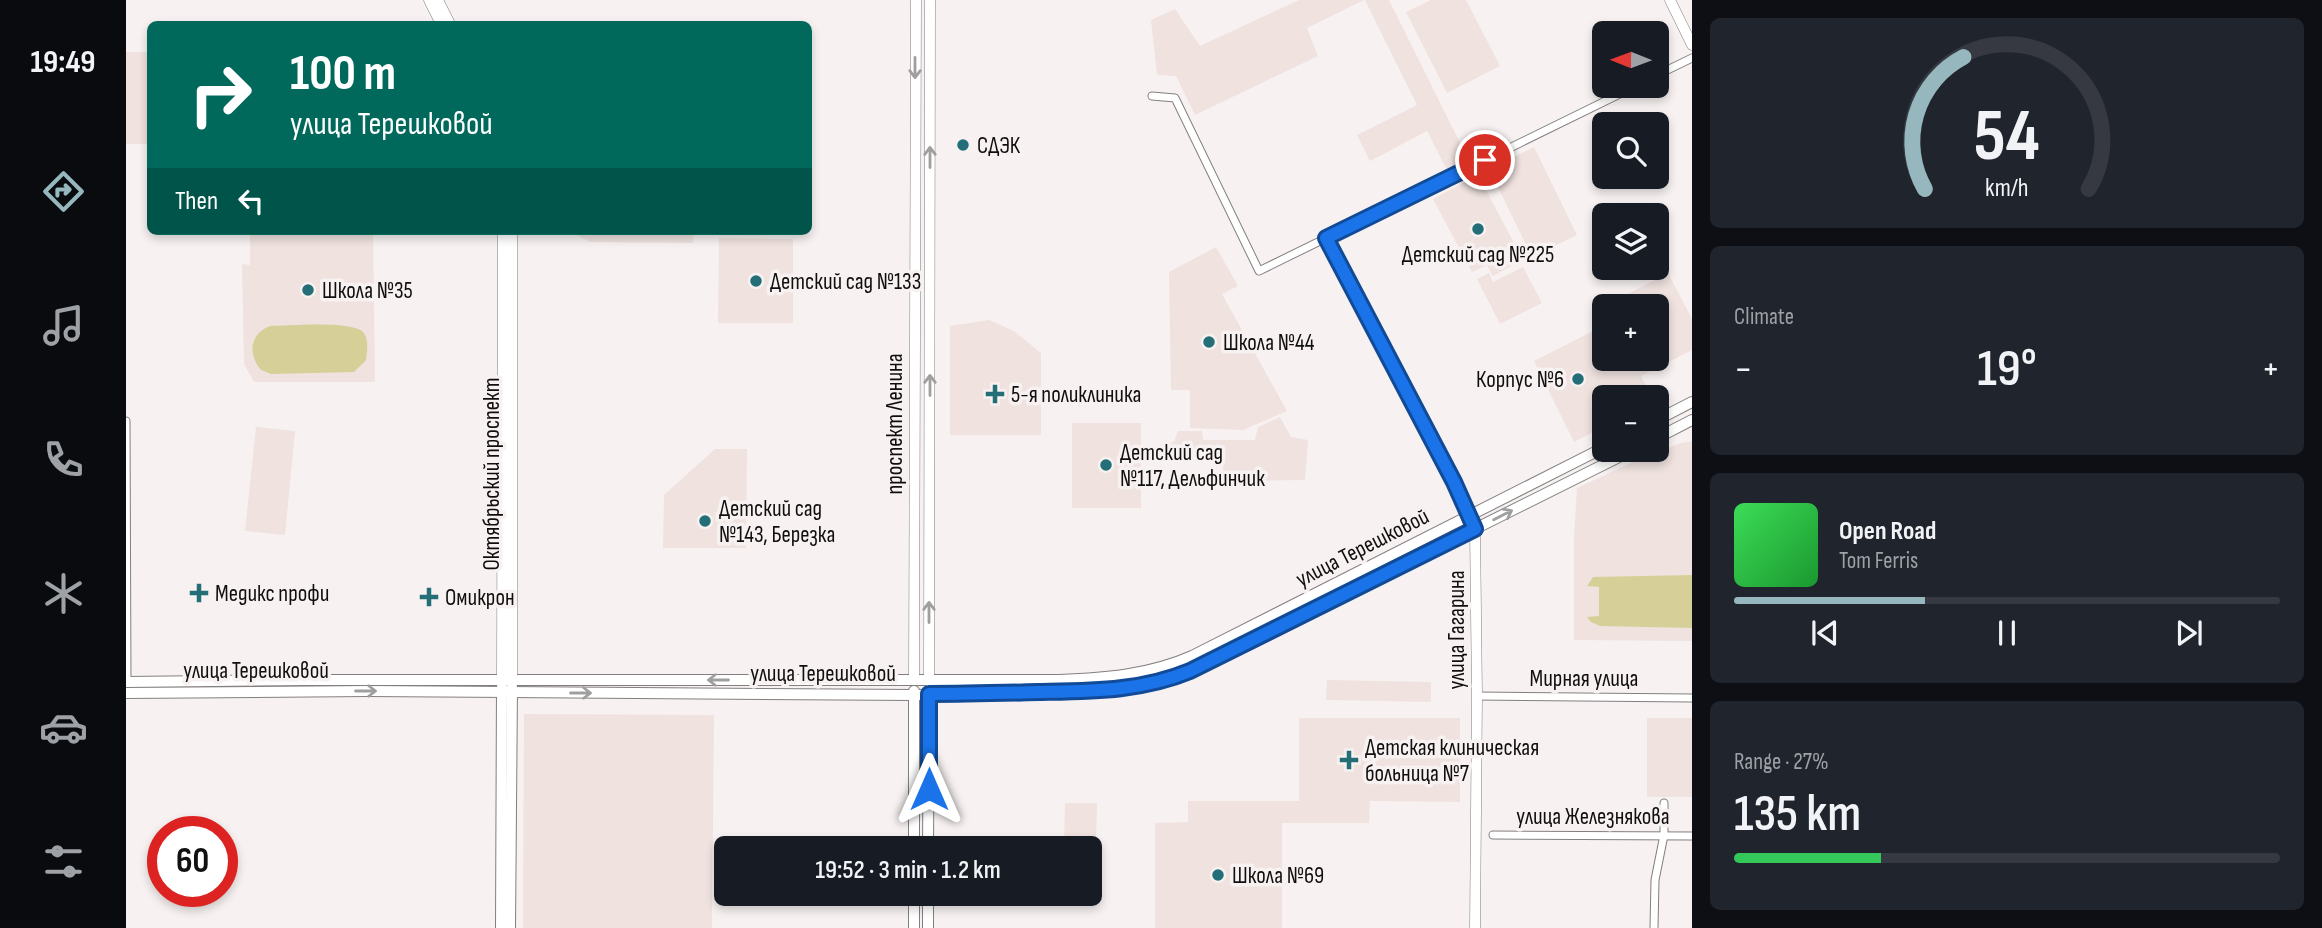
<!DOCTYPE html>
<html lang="en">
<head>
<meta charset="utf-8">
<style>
	:root { --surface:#171b24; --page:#20242c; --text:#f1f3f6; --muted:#9ea1a6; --line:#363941; --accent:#95b7bd }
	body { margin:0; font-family:"Sofia Sans Condensed",sans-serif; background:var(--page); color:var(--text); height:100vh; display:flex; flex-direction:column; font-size:26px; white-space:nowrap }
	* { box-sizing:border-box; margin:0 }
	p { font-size:23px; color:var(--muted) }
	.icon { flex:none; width:38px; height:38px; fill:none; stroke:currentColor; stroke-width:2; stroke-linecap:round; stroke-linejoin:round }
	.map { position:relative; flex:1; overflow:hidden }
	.side { display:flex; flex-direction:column; gap:18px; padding:18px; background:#0d0f14; width:630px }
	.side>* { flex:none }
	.top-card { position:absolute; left:21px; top:21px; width:665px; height:214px; border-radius:10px; box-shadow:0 4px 10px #0003; background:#00695c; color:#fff; overflow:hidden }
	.needle { width:46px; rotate:271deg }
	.buttons { position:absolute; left:1466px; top:21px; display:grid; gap:14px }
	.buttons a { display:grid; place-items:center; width:77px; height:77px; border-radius:10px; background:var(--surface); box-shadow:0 4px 10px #0003; font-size:35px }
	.speed { position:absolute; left:21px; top:816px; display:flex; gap:14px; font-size:35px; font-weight:700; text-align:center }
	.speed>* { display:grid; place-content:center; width:91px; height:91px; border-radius:50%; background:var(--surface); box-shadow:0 4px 10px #0003; line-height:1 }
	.speed .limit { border:10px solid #d22; background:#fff; color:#111 }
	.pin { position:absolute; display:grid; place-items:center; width:60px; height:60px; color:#fff; margin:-30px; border:4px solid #fff; border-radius:50%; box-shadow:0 2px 7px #0007 }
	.me { position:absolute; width:77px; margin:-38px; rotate:0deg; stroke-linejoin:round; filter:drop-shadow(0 0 5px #0008) }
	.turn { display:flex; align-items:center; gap:24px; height:147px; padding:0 28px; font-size:32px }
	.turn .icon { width:91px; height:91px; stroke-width:2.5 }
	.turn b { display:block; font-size:49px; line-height:60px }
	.then { display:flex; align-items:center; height:66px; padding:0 28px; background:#0003; gap:14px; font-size:26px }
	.big { font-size:52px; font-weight:600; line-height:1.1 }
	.side .tile { flex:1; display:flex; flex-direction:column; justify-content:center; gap:10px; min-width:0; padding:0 24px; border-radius:10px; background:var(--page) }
	.side .dial { align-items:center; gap:0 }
	.dial svg { height:182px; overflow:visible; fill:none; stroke:var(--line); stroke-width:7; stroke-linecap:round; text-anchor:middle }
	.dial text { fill:var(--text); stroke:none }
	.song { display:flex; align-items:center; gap:21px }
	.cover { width:84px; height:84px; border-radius:10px; background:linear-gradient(135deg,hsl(130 70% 55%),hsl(130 70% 35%)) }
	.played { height:7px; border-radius:4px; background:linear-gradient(90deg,var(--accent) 35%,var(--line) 35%) }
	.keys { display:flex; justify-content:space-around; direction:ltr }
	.heat { display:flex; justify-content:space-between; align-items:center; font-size:38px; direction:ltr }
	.charge { height:10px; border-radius:5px; background:linear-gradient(90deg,#34c759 27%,var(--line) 0) }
	.trip { position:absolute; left:588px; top:836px; width:388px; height:70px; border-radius:10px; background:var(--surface); box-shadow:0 4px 10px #0003; font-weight:600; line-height:70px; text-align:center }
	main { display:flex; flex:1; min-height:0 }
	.dock { display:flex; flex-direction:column; width:126px; justify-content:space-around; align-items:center; background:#090b0e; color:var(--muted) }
	.dock .icon { width:49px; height:49px }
	.dock .current { color:var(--accent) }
	.dock b { font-size:32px; color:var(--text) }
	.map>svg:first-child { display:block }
</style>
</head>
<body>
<main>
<nav class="dock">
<b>19:49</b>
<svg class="icon current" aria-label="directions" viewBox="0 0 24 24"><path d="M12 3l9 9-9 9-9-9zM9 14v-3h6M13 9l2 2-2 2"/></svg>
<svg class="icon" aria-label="music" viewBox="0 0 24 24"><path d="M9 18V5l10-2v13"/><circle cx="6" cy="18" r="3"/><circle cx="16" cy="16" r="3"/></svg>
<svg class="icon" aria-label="phone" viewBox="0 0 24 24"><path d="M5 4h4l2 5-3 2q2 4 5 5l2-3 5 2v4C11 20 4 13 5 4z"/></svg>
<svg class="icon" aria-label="climate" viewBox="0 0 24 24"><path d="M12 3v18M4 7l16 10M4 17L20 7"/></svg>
<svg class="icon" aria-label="car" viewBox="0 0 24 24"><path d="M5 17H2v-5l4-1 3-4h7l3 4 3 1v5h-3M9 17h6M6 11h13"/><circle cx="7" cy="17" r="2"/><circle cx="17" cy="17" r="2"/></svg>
<svg class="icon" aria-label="filters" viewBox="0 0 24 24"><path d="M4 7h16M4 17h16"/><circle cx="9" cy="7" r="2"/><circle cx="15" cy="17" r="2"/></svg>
</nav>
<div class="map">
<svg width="1566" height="928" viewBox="0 0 1566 928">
	<rect width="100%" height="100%" fill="#f7f2f1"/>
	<g fill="#efe2df">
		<path d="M1173,0H1238L1181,28L1192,56L1069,115L1050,76L1031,75L1025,20L1049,9L1074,46Z"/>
		<path d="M1239,0H1263L1343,161L1322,172L1301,131L1244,161L1231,135L1291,105Z"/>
		<path d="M1305,0H1340L1374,66L1321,93L1280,12Z"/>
		<rect x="0" y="52" width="24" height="92"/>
		<path d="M1408,147L1451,235L1406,257L1363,169Z"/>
		<path d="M1352,175L1397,260L1367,276L1361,265L1346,272L1307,199Z"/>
		<path d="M124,231H247L249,382H128L118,364L116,264L124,265Z"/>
		<path d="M443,231H568L567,243L464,242Z"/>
		<path d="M593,238L667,239V323H592Z"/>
		<path d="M1090,247L1112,286L1096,294L1161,411L1117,430L1064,428V390H1045L1043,272Z"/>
		<path d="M1397,267L1416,303L1374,324L1351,279L1363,273L1367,282Z"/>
		<path d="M1542,273L1566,319V350L1515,376L1526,397H1479V426L1448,442L1408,361L1479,325V359H1531V306H1479Z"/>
		<path d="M863,320L888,331L915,353V435H824V326Z"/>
		<path d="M1154,417L1165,437L1182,440L1179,480L1097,481V458L1033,456L1035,444L1048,442L1052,431H1076L1077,440H1129L1132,427Z"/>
		<rect x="946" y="423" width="69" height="85"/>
		<path d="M130,427L169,431L159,535L119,531Z"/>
		<path d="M1566,441V641L1448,640V538L1451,488L1518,457L1555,443Z"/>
		<path d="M589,449H621L620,548H537L538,495Z"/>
		<path d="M1201,680L1305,682V702L1200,700Z"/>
		<path d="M398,714L588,715L586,928H397Z"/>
		<path d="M1173,718H1334V802L1244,801L1243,823H1156V928H1029V823L1062,822V801H1173Z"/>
		<rect x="1521" y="718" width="45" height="79"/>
		<path d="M939,803H971L969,881H964V849H938Z"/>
	</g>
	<g fill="#d6d098">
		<path d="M144,326C161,326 228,320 238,333C243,341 241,351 240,360L228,372L145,374L135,370C122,355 123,334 144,326Z"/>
		<path d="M1566,575V628L1474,626L1465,622L1461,617L1473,616V587L1461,586L1467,577Z"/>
	</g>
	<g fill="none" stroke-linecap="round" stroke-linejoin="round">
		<defs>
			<g id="street">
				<path d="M1531,75L1566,58"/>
				<path d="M1026,96L1049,98L1133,271L1510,86"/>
				<path d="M1200,238L1344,516"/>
				<path d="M0,421L1,682"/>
				<path d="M1351,696L1566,698"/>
				<path d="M1367,835L1566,836"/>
				<path d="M1528,928L1529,880L1538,835V803"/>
			</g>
			<g id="secondary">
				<path d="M303,0L315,24"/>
				<path d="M312,0L324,24"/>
				<path d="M1544,0L1566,45"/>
				<path d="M386,231V680"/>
				<path d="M1349,529L1351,696L1349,928"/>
				<path d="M788,680L790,0"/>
				<path d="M376,681L377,231"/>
				<path d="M803,681L804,0"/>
			</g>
			<g id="primary">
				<path d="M1531,420L1566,402"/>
				<path d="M1531,438L1566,420"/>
				<path d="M0,682L180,680H933C979,678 1023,675 1066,656L1479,447"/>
				<path d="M0,693L241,691L788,695L956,692L1009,687L1064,671L1507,450"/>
				<path d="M788,849V691"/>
				<path d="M802,849L803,690"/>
				<path d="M375,928L376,687"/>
				<path d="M384,928L386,687"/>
				<path d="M788,928V894"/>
				<path d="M802,928V894"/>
			</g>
		</defs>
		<use href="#street" stroke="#837f7e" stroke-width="9"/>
		<use href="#secondary" stroke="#837f7e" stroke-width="11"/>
		<use href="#primary" stroke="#837f7e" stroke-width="12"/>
		<use href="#street" stroke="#fff" stroke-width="7"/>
		<use href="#secondary" stroke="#fff" stroke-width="10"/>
		<use href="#primary" stroke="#fff" stroke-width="10"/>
	</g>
	<defs><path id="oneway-shaft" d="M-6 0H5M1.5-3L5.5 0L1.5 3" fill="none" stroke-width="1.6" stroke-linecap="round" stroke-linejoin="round" transform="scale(1.75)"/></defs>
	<g stroke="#9f9f9f">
		<use href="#oneway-shaft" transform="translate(789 68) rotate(90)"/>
		<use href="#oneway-shaft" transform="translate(804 157) rotate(-90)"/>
		<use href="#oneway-shaft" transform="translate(804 385) rotate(-90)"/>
		<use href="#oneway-shaft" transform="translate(1377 515) rotate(-27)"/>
		<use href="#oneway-shaft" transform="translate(803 612) rotate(-90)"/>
		<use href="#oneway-shaft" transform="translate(592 680) rotate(180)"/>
		<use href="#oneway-shaft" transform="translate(240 691)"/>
		<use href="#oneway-shaft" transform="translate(455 693)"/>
	</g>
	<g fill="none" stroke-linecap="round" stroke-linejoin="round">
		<defs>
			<path id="route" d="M803,789V694C841,694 878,693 916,692C967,691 1016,691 1064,671L1349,529L1328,482L1200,238L1359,160"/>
		</defs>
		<use href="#route" stroke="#114b97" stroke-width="18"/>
		<use href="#route" stroke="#1a73e8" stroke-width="12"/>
	</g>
	<g fill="#246e78" stroke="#f7f2f1" stroke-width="2.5">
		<circle cx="837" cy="145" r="7"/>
		<circle cx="1352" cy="229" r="7"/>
		<circle cx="630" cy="281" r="7"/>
		<circle cx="182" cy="290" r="7"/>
		<circle cx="1083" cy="342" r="7"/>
		<circle cx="1452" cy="379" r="7"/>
		<path d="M865.5 383.5h7v7h7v7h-7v7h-7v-7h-7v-7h7z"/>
		<circle cx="980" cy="465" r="7"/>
		<circle cx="579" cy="521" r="7"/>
		<path d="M69.5 582.5h7v7h7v7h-7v7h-7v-7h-7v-7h7z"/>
		<path d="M299.5 586.5h7v7h7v7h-7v7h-7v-7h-7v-7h7z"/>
		<path d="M1219.5 749.5h7v7h7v7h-7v7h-7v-7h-7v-7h7z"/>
		<circle cx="1092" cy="875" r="7"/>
	</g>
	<g text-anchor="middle" stroke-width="7" stroke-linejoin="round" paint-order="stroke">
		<g font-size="23" fill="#100e0e" stroke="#f7f2f1" text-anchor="start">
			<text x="851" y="153">СДЭК</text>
			<text x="1352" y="262" text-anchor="middle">Детский сад №225</text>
			<text x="644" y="289">Детский сад №133</text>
			<text x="196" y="298">Школа №35</text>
			<text x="1097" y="350">Школа №44</text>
			<text x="1438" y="387" text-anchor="end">Корпус №6</text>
			<text x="885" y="402">5-я поликлиника</text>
			<text x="994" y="460">Детский сад<tspan x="994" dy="26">№117, Дельфинчик</tspan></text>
			<text x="593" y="516">Детский сад<tspan x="593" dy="26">№143, Березка</tspan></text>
			<text x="89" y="601">Медикс профи</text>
			<text x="319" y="605">Омикрон</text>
			<text x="1239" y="755">Детская клиническая<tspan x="1239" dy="26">больница №7</tspan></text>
			<text x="1106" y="883">Школа №69</text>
		</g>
		<g font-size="23" fill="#100e0e" stroke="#f7f2f1">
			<text transform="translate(768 424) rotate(-90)" y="8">проспект Ленина</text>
			<text transform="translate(365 474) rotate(-90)" y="8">Октябрьский проспект</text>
			<text transform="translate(1236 547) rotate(-27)" y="8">улица Терешковой</text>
			<text transform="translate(1330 630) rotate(-90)" y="8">улица Гагарина</text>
			<text x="130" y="678">улица Терешковой</text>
			<text x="697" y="681">улица Терешковой</text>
			<text x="1458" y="686">Мирная улица</text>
			<text x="1467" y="824">улица Железнякова</text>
		</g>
	</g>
</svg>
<div class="buttons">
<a><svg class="needle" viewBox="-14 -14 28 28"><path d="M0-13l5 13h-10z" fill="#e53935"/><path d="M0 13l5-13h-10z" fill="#9ea1a6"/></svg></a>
<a><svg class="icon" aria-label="search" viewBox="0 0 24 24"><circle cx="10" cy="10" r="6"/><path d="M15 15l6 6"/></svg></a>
<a><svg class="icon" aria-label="layers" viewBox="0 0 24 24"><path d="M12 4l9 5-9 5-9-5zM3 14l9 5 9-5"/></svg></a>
<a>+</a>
<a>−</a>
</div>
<div class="speed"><div class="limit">60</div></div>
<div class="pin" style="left:1359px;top:160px;background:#d93025"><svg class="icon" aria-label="arrive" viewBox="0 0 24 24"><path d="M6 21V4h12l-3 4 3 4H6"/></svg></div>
<svg class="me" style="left:803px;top:789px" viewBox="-20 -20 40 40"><path d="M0-17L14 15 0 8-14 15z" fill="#1a73e8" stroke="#fff" stroke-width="4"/></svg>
<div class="trip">19:52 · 3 min · 1.2 km</div>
<div class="top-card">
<div class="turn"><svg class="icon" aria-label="right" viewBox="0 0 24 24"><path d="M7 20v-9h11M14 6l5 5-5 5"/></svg><div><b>100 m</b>улица Терешковой</div></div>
<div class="then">Then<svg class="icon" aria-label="left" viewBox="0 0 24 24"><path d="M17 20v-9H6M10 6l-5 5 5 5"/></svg></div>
</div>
</div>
<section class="side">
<div class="tile dial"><svg viewBox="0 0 100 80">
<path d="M14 69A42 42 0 1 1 86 69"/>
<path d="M14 69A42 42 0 0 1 31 11" stroke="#95b7bd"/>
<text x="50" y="56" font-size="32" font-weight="700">54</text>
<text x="50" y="72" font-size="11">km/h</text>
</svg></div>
<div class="tile"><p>Climate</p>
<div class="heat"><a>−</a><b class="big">19°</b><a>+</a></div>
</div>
<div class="tile">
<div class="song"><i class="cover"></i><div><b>Open Road</b><p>Tom Ferris</p></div></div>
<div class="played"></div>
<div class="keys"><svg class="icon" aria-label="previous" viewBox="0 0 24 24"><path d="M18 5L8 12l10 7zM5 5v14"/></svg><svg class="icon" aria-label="pause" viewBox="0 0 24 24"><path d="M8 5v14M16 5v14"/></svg><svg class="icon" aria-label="next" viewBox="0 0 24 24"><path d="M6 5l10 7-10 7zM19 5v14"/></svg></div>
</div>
<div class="tile"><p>Range · 27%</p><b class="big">135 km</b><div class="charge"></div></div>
</section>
</main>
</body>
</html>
